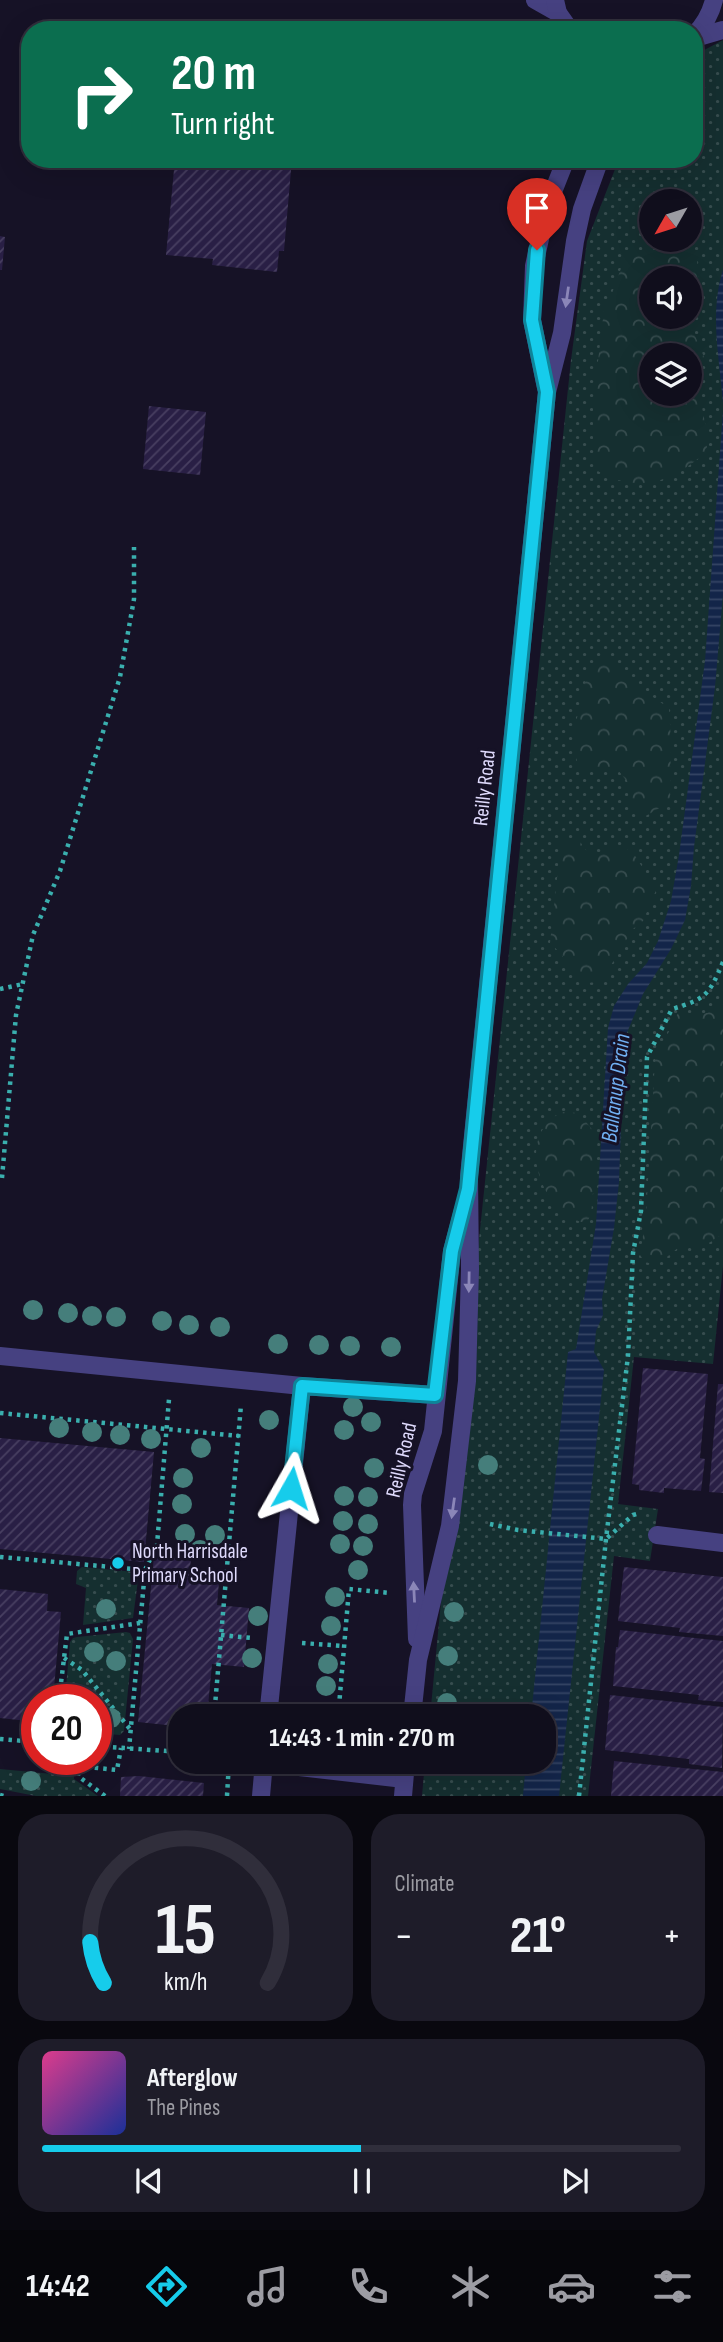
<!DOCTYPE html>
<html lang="en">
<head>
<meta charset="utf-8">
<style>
	:root { --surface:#100e1c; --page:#1e1c29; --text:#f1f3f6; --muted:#9c9ca3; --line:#302e3b; --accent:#16cceb }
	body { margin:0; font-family:"Sofia Sans Condensed",sans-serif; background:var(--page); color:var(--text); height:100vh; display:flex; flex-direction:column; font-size:26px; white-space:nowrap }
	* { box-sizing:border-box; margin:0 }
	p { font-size:23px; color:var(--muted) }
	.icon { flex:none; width:38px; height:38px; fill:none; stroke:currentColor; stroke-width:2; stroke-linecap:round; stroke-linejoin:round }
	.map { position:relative; height:1796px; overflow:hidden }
	.details { display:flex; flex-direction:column; gap:18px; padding:18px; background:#09080f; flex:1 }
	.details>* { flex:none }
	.hud { position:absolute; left:21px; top:21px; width:682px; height:147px; border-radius:28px; box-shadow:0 7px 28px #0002,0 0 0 2px var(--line); background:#0b6e4f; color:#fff; overflow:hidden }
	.needle { width:46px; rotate:231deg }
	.tools { position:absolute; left:639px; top:189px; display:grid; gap:14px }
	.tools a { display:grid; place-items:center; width:63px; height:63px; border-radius:50%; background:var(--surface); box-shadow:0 7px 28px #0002,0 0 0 2px var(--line); font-size:35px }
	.speed { position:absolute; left:21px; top:1684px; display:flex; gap:14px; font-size:35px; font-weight:700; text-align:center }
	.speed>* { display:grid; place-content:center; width:91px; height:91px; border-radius:50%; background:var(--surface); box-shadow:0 7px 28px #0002,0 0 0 2px var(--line); line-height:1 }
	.speed .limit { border:10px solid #d22; background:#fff; color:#111 }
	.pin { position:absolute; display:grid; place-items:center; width:60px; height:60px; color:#fff; margin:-72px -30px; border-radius:50% 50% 50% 0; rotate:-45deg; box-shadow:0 0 7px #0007 }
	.pin .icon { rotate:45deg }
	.me { position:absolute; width:77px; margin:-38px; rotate:6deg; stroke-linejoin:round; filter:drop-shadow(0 0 5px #0008) }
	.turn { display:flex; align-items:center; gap:24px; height:147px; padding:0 35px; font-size:32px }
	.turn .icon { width:91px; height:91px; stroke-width:2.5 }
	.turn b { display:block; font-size:49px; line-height:60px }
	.big { font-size:52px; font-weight:700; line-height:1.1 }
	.details .card { flex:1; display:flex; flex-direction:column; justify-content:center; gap:10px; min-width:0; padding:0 24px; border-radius:28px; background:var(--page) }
	.details .dial { align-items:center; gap:0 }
	.dial svg { height:182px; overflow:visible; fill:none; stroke:var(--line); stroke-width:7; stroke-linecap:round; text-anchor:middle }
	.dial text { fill:var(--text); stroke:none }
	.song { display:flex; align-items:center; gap:21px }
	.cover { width:84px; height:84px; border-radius:10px; background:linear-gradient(135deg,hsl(330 70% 55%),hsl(230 70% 35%)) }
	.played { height:7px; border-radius:4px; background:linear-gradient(90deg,var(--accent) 50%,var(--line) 50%) }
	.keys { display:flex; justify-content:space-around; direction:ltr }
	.heat { display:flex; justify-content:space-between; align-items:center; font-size:38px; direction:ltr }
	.details .tiles { flex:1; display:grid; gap:18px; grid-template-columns:1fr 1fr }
	.card:last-child { grid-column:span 2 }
	.trip { position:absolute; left:168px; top:1704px; width:388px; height:70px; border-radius:28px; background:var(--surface); box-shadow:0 7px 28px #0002,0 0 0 2px var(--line); font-weight:700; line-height:70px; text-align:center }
	.menu { display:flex; height:112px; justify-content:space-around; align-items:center; background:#06060b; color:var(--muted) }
	.menu .icon { width:49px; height:49px }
	.menu .selected { color:var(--accent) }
	.menu b { font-size:32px; color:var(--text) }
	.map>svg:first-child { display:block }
</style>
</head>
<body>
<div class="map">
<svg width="723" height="1796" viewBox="0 0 723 1796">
	<defs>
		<pattern id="grass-dots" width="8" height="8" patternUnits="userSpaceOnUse" patternTransform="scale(1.75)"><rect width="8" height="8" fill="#152f30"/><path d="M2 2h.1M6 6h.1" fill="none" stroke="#374d4f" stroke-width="1.8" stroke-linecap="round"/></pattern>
		<pattern id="forest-crowns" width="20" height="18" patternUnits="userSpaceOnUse" patternTransform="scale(1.75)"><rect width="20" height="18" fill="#152f30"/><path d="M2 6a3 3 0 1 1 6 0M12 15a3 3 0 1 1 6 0" fill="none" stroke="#374d4f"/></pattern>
		<pattern id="water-rules" width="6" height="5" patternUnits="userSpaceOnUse" patternTransform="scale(1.75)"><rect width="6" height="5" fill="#132549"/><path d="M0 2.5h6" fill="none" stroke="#354464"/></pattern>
		<pattern id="building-hatch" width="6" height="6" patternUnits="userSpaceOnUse" patternTransform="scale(1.75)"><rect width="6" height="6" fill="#291f45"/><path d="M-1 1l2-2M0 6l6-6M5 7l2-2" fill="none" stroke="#483f61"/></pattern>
	</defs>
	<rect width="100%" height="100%" fill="#161226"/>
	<g fill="url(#grass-dots)" fill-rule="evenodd">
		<path d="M723,40V1266L713,1364L634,1357L618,1504L658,1509L650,1561L614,1556L588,1796H422L425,1762H544V1717H430L440,1612L571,360L587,241L619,159H695V55ZM651,201H690V240H651ZM651,278H690V317H651ZM651,355H690V394H651Z"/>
		<path d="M82,1567L135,1572L138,1580L133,1618L83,1625L86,1588L76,1584L77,1571Z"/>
		<path d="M126,1632L130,1633L133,1639L124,1731L120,1735L96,1733V1699H65L70,1642L73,1638L77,1637Z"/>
		<path d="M0,1769L74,1776V1779L98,1796H36L0,1789Z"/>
	</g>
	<g fill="url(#forest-crowns)" fill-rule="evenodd">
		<path d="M682,245L697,260L699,283L695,307V336L704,357L700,397L706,428L707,451C673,482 638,495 596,470L593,440V404L604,310L611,296L624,260L635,251L644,253ZM651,278H690V317H651ZM651,355H690V394H651Z"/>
		<path d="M604,658L620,665L632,683L669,708L671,740L670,798L661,807L644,817C631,806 627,801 629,784L618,770C604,768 594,772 580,771L575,754V727L586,676L593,663Z"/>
		<path d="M578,839L586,850L597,855C639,831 635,868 657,888L643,921L633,929L605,975L596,982L586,983C572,972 564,955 550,943L561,841Z"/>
		<path d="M720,1007H723V1234L704,1246L689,1245L679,1247L662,1261L653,1264L645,1262L640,1255L646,1216L655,1060L678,1013H707Z"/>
		<path d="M562,1112L579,1113L598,1137L591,1215L586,1223C577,1221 567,1217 561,1211C539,1190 524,1147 549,1121C552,1117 558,1115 562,1112Z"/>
	</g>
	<g fill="url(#water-rules)">
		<path d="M723,270V404C720,360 709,313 723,270Z"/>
		<path d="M723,411V594L715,687L694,847L691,886L685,920L671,949L643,994L624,1040L619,1182L614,1228L602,1299L603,1315L596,1331L594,1352L604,1370L559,1796H523L526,1762H544V1717H531L568,1352L576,1349L596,1224L608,1028L614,1006L628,984L647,963L658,941L671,901L679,855L705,661Z"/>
	</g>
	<g fill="url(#building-hatch)">
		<path d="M175,159H292L284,251H279L277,272L212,265L213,259L166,255Z"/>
		<path d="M0,236L5,237L2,270H0Z"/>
		<path d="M149,406L206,412L200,475L143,469Z"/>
		<path d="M643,1368L708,1374L700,1458L705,1459L701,1491L664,1488V1493L639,1490V1485L632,1484Z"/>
		<path d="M718,1384H723V1493L709,1492Z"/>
		<path d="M0,1438L154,1452L144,1562L0,1549Z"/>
		<path d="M154,1556L191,1559L190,1568L220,1571L217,1605L249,1608L244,1667L212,1664L207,1717L177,1714L176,1726L138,1722Z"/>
		<path d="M624,1567L723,1577V1636L679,1632L680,1628L618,1621Z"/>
		<path d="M0,1589L48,1594L47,1611L61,1612L53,1699H37V1722L0,1718Z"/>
		<path d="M620,1630L723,1641V1702L698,1700L699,1695L613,1686L616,1647H618Z"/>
		<path d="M610,1695L723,1707L722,1768L689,1764V1759L605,1750Z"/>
		<path d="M614,1761L723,1772V1796H611Z"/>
		<path d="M139,1776L204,1783L203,1796H120L121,1777Z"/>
	</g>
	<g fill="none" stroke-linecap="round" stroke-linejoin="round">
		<g stroke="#3aafae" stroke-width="4.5" stroke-dasharray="3.5 5" stroke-linecap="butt">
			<path d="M0,989L23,984"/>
			<path d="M2,1178L16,1015L33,935L60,871L120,677L134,599V547"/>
			<path d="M0,1413L239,1436"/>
			<path d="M490,1524L518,1530L606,1539L633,1515L640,1513"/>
			<path d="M0,1557L145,1570L129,1749"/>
			<path d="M145,1570L157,1545L169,1399"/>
			<path d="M221,1635L252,1638"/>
			<path d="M302,1643L343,1646"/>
			<path d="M64,1658L82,1670L130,1729"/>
			<path d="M59,1699L67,1634L140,1623"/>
			<path d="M374,1709L339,1706L349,1589L390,1593"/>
			<path d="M214,1717L241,1405"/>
			<path d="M0,1739L37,1742"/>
			<path d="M96,1746L180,1752"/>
			<path d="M0,1795L4,1796"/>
			<path d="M105,1796L78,1776L79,1766L117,1770L121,1748"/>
			<path d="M227,1796L229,1762"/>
			<path d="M579,1796L606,1539L628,1356L633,1253L641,1211L647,1057L672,1009C706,999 709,995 723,962"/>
		</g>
		<g stroke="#464181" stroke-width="18">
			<path d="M0,1356L302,1386"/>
			<path d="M657,1535L723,1543"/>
			<path d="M268,1717L302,1386L435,1395"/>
			<path d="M264,1763L404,1779"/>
			<path d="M261,1796L264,1762"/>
		</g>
		<g stroke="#464181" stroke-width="18">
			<path d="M535,0L558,13"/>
			<path d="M555,0L558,13L570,30"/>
			<path d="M695,34C704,25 711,12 714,0"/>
			<path d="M695,38L723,30"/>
			<path d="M546,388L532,320L534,266L547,207L566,159"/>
			<path d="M417,1639L412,1505L413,1494L433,1431L452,1251L463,1210"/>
			<path d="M412,1717L418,1660L450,1526L467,1381L470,1269L469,1176L547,392L562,333L575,241L582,209L600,159"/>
			<path d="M403,1796L406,1762"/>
		</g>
	</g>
	<g fill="#457e7b">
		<circle cx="33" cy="1310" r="10"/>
		<circle cx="68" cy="1313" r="10"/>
		<circle cx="92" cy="1316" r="10"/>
		<circle cx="116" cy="1317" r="10"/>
		<circle cx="162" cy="1321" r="10"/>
		<circle cx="189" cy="1325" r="10"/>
		<circle cx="220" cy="1327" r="10"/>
		<circle cx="278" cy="1344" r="10"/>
		<circle cx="319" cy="1345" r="10"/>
		<circle cx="350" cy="1346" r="10"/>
		<circle cx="391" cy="1347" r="10"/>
		<circle cx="353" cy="1407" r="10"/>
		<circle cx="269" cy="1420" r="10"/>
		<circle cx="371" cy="1422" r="10"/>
		<circle cx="59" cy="1428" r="10"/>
		<circle cx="344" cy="1430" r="10"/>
		<circle cx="92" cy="1432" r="10"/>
		<circle cx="120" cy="1435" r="10"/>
		<circle cx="151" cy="1439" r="10"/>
		<circle cx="201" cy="1448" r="10"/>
		<circle cx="488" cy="1465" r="10"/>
		<circle cx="374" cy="1468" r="10"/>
		<circle cx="183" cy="1478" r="10"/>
		<circle cx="344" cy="1496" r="10"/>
		<circle cx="368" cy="1497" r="10"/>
		<circle cx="182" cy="1504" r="10"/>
		<circle cx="343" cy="1521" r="10"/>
		<circle cx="368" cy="1524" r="10"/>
		<circle cx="185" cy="1534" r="10"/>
		<circle cx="215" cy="1535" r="10"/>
		<circle cx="340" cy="1544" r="10"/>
		<circle cx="363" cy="1546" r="10"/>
		<circle cx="200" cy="1550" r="10"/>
		<circle cx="358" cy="1570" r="10"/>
		<circle cx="335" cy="1597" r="10"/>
		<circle cx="106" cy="1609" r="10"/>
		<circle cx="454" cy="1612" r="10"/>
		<circle cx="258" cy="1616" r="10"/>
		<circle cx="331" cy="1626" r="10"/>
		<circle cx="94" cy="1652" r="10"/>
		<circle cx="448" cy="1656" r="10"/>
		<circle cx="252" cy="1658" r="10"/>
		<circle cx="116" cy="1661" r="10"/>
		<circle cx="328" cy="1664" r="10"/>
		<circle cx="326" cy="1686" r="10"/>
		<circle cx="447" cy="1703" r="10"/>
		<circle cx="111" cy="1718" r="10"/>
		<circle cx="31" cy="1781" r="10"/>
	</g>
	<defs><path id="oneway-solid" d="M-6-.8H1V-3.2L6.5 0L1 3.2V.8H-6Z" transform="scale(1.75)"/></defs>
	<g fill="#8b86b8">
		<use href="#oneway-solid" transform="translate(567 297) rotate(98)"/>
		<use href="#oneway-solid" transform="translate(469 1282) rotate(91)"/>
		<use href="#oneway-solid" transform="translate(453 1508) rotate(98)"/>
		<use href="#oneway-solid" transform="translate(414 1592) rotate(-93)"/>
	</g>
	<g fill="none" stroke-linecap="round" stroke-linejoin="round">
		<defs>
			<path id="route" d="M291,1488L302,1386L435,1395L452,1251L468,1189L547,392L532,320L537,250"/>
		</defs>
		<use href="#route" stroke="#0e8599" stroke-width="18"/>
		<use href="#route" stroke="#16cceb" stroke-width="12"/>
	</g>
	<circle fill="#16cceb" stroke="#161226" stroke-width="2.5" cx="118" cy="1563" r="7"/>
	<g text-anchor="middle" stroke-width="6" stroke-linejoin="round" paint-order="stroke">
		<g font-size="21" fill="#dfdafc" stroke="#161226">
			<text transform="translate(484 788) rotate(-84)" y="7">Reilly Road</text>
			<text transform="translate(401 1460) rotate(-77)" y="7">Reilly Road</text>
		</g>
		<g font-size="21" fill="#dfdafc" stroke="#161226" text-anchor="start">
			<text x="132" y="1558">North Harrisdale<tspan x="132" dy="24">Primary School</tspan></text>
		</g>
		<g font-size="23" font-style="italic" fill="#71b0f3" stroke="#161226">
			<text transform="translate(615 1088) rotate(-83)" y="8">Ballanup Drain</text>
		</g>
	</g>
</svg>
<div class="tools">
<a><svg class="needle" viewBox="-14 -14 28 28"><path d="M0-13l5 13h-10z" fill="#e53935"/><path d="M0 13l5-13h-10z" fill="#9c9ca3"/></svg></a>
<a><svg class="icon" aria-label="sound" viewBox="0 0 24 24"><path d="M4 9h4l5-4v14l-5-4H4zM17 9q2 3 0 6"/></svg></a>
<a><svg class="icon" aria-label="layers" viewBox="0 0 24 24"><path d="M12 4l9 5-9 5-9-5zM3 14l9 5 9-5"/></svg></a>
</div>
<div class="speed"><div class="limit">20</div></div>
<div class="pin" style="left:537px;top:250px;background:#d93025"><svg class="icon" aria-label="arrive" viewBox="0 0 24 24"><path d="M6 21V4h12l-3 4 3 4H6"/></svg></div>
<svg class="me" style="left:291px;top:1488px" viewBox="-20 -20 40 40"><path d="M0-17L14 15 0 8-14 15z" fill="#16cceb" stroke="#fff" stroke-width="4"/></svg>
<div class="trip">14:43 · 1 min · 270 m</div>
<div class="hud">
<div class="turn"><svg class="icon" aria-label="right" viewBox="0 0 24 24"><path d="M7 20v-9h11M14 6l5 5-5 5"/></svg><div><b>20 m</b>Turn right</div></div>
</div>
</div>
<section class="details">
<div class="tiles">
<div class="card dial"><svg viewBox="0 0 100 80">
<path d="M14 69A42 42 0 1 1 86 69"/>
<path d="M14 69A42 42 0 0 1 8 51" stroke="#16cceb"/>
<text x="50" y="56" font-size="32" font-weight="700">15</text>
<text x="50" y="72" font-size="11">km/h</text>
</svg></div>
<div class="card"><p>Climate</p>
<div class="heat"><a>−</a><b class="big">21°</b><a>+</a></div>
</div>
<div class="card">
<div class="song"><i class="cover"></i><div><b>Afterglow</b><p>The Pines</p></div></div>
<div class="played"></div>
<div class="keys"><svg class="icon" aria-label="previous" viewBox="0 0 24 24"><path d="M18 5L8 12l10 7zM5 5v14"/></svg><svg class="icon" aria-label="pause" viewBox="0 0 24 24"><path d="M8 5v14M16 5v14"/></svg><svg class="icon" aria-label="next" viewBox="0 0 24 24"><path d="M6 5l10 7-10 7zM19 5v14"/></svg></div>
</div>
</div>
</section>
<nav class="menu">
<b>14:42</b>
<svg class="icon selected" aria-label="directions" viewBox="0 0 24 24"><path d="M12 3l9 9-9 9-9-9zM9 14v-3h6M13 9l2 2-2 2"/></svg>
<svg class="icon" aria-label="music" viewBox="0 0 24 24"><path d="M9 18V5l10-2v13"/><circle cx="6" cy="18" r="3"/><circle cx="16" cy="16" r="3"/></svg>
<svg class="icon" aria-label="phone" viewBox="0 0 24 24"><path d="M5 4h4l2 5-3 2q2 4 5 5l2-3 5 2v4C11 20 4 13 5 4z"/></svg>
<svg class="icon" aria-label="climate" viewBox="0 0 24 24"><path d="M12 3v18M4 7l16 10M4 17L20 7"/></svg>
<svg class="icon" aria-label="car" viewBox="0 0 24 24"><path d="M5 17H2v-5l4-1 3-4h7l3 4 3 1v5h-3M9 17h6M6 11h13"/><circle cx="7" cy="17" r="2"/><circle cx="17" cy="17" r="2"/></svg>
<svg class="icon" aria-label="filters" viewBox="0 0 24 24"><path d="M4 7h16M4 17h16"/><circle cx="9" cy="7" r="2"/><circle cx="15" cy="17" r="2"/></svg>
</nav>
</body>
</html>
